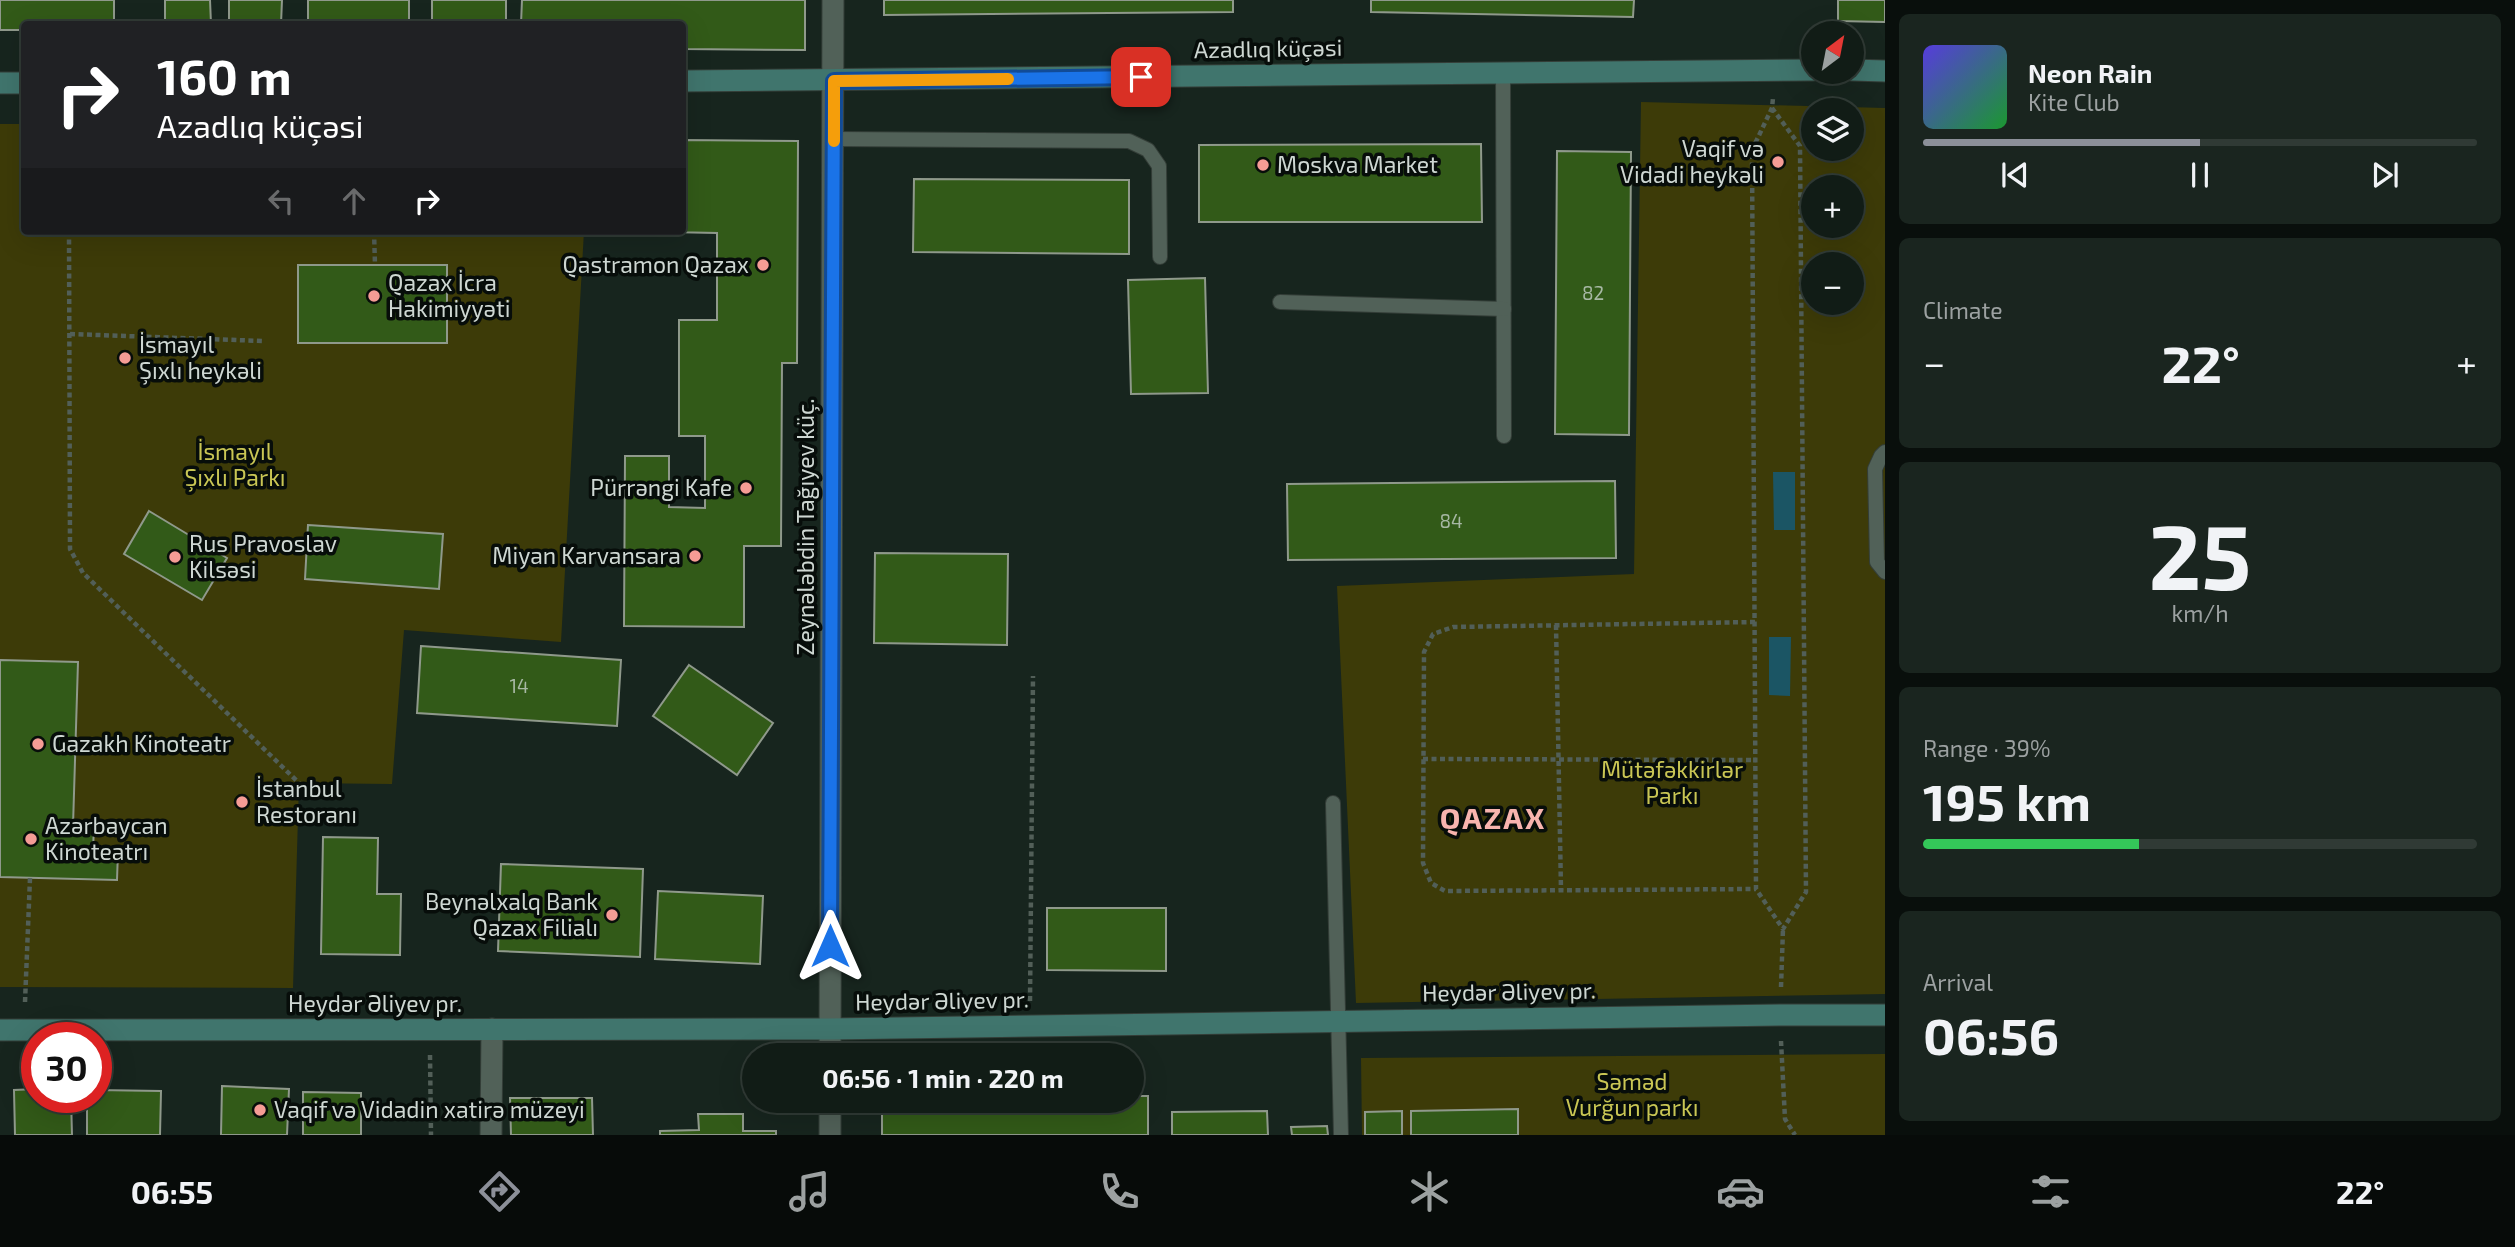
<!DOCTYPE html>
<html lang="en">
<head>
<meta charset="utf-8">
<style>
	:root { --surface:#111c16; --page:#1a251f; --text:#f1f3f6; --muted:#9ca1a1; --line:#303a35; --accent:#8c9099 }
	body { margin:0; font-family:"Exo 2",sans-serif; background:var(--page); color:var(--text); height:100vh; display:flex; flex-direction:column; font-size:26px; white-space:nowrap }
	* { box-sizing:border-box; margin:0 }
	p { font-size:23px; color:var(--muted) }
	.icon { flex:none; width:38px; height:38px; fill:none; stroke:currentColor; stroke-width:2; stroke-linecap:round; stroke-linejoin:round }
	.map { position:relative; flex:1; overflow:hidden }
	.sheet { display:flex; flex-direction:column; gap:14px; padding:14px; background:#090f0c; width:630px }
	.sheet>* { flex:none }
	.banner { position:absolute; left:21px; top:21px; width:665px; height:214px; border-radius:7px; box-shadow:0 7px 28px #0002,0 0 0 2px var(--line); background:#202124; color:#fff; overflow:hidden }
	.needle { width:46px; rotate:32deg }
	.buttons { position:absolute; left:1801px; top:21px; display:grid; gap:14px }
	.buttons a { display:grid; place-items:center; width:63px; height:63px; border-radius:50%; background:var(--surface); box-shadow:0 7px 28px #0002,0 0 0 2px var(--line); font-size:35px }
	.speed { position:absolute; left:21px; top:1022px; display:flex; gap:14px; font-size:35px; font-weight:700; text-align:center }
	.speed>* { display:grid; place-content:center; width:91px; height:91px; border-radius:50%; background:var(--surface); box-shadow:0 7px 28px #0002,0 0 0 2px var(--line); line-height:1 }
	.speed .limit { border:10px solid #d22; background:#fff; color:#111 }
	.pin { position:absolute; display:grid; place-items:center; width:60px; height:60px; color:#fff; margin:-30px; border-radius:14px; box-shadow:0 4px 10px #0006 }
	.me { position:absolute; width:77px; margin:-38px; rotate:0deg; stroke-linejoin:round; filter:drop-shadow(0 0 5px #0008) }
	.turn { display:flex; align-items:center; gap:24px; height:147px; padding:0 21px; font-size:32px }
	.turn .icon { width:91px; height:91px; stroke-width:2.5 }
	.turn b { display:block; font-size:49px; line-height:60px }
	.lanes { display:flex; align-items:center; height:66px; padding:0 21px; background:#0003; justify-content:center; gap:35px; direction:ltr }
	.lanes .off { opacity:.35 }
	.big { font-size:52px; font-weight:700; line-height:1.1 }
	.sheet .tile { flex:1; display:flex; flex-direction:column; justify-content:center; gap:10px; min-width:0; padding:0 24px; border-radius:10px; background:var(--page) }
	.sheet .dial { align-items:center; gap:0 }
	.dial b { font-size:91px; line-height:1 }
	.song { display:flex; align-items:center; gap:21px }
	.cover { width:84px; height:84px; border-radius:10px; background:linear-gradient(135deg,hsl(250 70% 55%),hsl(130 70% 35%)) }
	.played { height:7px; border-radius:4px; background:linear-gradient(90deg,var(--accent) 50%,var(--line) 50%) }
	.keys { display:flex; justify-content:space-around; direction:ltr }
	.heat { display:flex; justify-content:space-between; align-items:center; font-size:38px; direction:ltr }
	.charge { height:10px; border-radius:5px; background:linear-gradient(90deg,#34c759 39%,var(--line) 0) }
	.trip { position:absolute; left:742px; top:1043px; width:402px; height:70px; border-radius:35px; background:var(--surface); box-shadow:0 7px 28px #0002,0 0 0 2px var(--line); font-weight:700; line-height:70px; text-align:center }
	.menu { display:flex; height:112px; justify-content:space-around; align-items:center; background:#070b09; color:var(--muted) }
	.menu .icon { width:49px; height:49px }
	.menu .on { color:var(--accent) }
	.menu b { font-size:32px; color:var(--text) }
	main { display:flex; flex:1; min-height:0 }
	.map>svg:first-child { display:block }
</style>
</head>
<body>
<main>
<div class="map">
<svg width="1885" height="1135" viewBox="0 0 1885 1135">
	<rect width="100%" height="100%" fill="#17251e"/>
	<g fill="#3d3b08" fill-rule="evenodd">
		<path d="M1641,102L1885,108V994L1356,1003L1337,586L1634,574ZM1813,110H1852V149H1813ZM1813,187H1852V226H1813ZM1813,264H1852V303H1813Z"/>
		<path d="M0,124H24V231H584L561,642L404,630L392,784L299,783L293,988L0,987Z"/>
		<path d="M1885,1054V1135H1362L1361,1058Z"/>
	</g>
	<g fill="#1b5564">
		<path d="M1773,472H1795V530H1774Z"/>
		<path d="M1769,637H1791L1790,696L1769,695Z"/>
	</g>
	<g fill="#325a18" stroke="#8f998b" stroke-width="2">
		<path d="M0,0H114V24H24V30H0Z"/>
		<path d="M165,0H210L211,24H165Z"/>
		<path d="M229,0H282L281,24H229Z"/>
		<rect x="308" y="0" width="101" height="24"/>
		<rect x="432" y="0" width="74" height="24"/>
		<path d="M522,0H805V50L682,49V24H521Z"/>
		<path d="M884,0H1233V12L884,15Z"/>
		<path d="M1371,0H1634L1633,17L1371,12Z"/>
		<path d="M1838,0H1885V22L1838,21Z"/>
		<path d="M682,140L798,141L797,363H782L781,546H744V627L624,626L625,456H669V507L705,508V436H679V320H717V233L668,232L682,231Z"/>
		<path d="M1481,144L1482,222H1199V145Z"/>
		<path d="M1557,151L1631,152L1629,435L1555,434Z"/>
		<path d="M914,179L1129,180V254L913,252Z"/>
		<rect x="298" y="265" width="149" height="78"/>
		<path d="M1205,278L1208,393L1131,394L1128,280Z"/>
		<path d="M1615,481L1616,558L1288,560L1287,484Z"/>
		<path d="M149,511L227,558L202,600L124,554Z"/>
		<path d="M308,525L443,534L439,589L305,579Z"/>
		<path d="M875,553L1008,554L1007,645L874,643Z"/>
		<path d="M421,646L621,660L617,726L417,713Z"/>
		<path d="M0,660L78,662L73,826H94L93,850L118,851L117,880L0,877Z"/>
		<path d="M689,665L773,723L737,775L653,716Z"/>
		<path d="M323,837L378,838L377,894H401L400,955L321,954Z"/>
		<path d="M501,864L643,869L640,957L498,951Z"/>
		<path d="M658,891L763,896L760,964L655,959Z"/>
		<path d="M1047,908H1166V971L1047,970Z"/>
		<path d="M222,1086L289,1089L287,1135H221Z"/>
		<path d="M37,1089V1097H71L72,1135H15L14,1090Z"/>
		<path d="M96,1090L161,1091L160,1135H87V1097H96Z"/>
		<path d="M303,1092L361,1093V1135H303Z"/>
		<path d="M1132,1096H1148V1135H882V1101H1132Z"/>
		<path d="M510,1098H592L593,1135H511Z"/>
		<path d="M1518,1109V1135H1411V1111Z"/>
		<path d="M1267,1111L1268,1135H1172V1112Z"/>
		<path d="M1402,1111V1135H1365V1112Z"/>
		<path d="M698,1114H743V1131H776V1135H660V1131L699,1130Z"/>
		<path d="M1327,1126L1328,1135H1292L1291,1127Z"/>
	</g>
	<g fill="none" stroke-linecap="round" stroke-linejoin="round">
		<defs>
			<g id="lane">
				<path d="M1503,73L1504,436"/>
				<path d="M834,139L1129,141L1148,150L1159,166L1160,257"/>
				<path d="M1280,302L1504,309"/>
				<path d="M1885,452L1881,456L1875,469L1877,562L1885,572"/>
				<path d="M1333,803L1341,1135"/>
			</g>
			<g id="street">
				<path d="M830,1055L833,0"/>
				<path d="M830,1101V1135"/>
				<path d="M491,1135L492,1029"/>
			</g>
			<g id="secondary">
				<path d="M1852,70L1885,71"/>
				<path d="M682,81L1813,70"/>
				<path d="M0,83H24"/>
				<path d="M0,1030L829,1029L1780,1015H1885"/>
			</g>
		</defs>
		<use href="#lane" stroke="#343e38" stroke-width="16"/>
		<use href="#street" stroke="#343e38" stroke-width="23"/>
		<use href="#secondary" stroke="#343e38" stroke-width="23"/>
		<g stroke="#525f58" stroke-width="4.5" stroke-dasharray="5 3.5" stroke-linecap="butt">
			<path d="M1772,108L1800,146L1806,892L1783,929L1756,889L1752,150L1772,108L1773,98"/>
			<path d="M69,231L70,549L83,573L299,783"/>
			<path d="M374,231L375,265"/>
			<path d="M70,334L263,341"/>
			<path d="M1755,622L1453,627L1433,634L1424,652L1423,863L1431,883L1445,891L1756,889"/>
			<path d="M1556,625L1561,890"/>
			<path d="M1423,759L1756,760"/>
			<path d="M1781,987L1783,929"/>
			<path d="M1030,1001L1033,676"/>
			<path d="M25,1002L30,878"/>
			<path d="M1781,1041L1785,1119L1795,1135"/>
			<path d="M430,1055L431,1135"/>
		</g>
		<use href="#lane" stroke="#516158" stroke-width="14"/>
		<use href="#street" stroke="#516158" stroke-width="21"/>
		<use href="#secondary" stroke="#40756d" stroke-width="21"/>
	</g>
	<g fill="none" stroke-linecap="round" stroke-linejoin="round">
		<defs>
			<path id="route" d="M830,946L834,81L1141,77"/>
		</defs>
		<use href="#route" stroke="#114b97" stroke-width="18"/>
		<use href="#route" stroke="#1a73e8" stroke-width="12"/>
		<path stroke="#f59e0b" stroke-width="12" d="M834,141V81L1008,79"/>
	</g>
	<g fill="#f59c95" stroke="#070d0a" stroke-width="2.5">
		<circle cx="1778" cy="162" r="7"/>
		<circle cx="1263" cy="165" r="7"/>
		<circle cx="763" cy="265" r="7"/>
		<circle cx="374" cy="296" r="7"/>
		<circle cx="125" cy="358" r="7"/>
		<circle cx="746" cy="488" r="7"/>
		<circle cx="695" cy="556" r="7"/>
		<circle cx="175" cy="557" r="7"/>
		<circle cx="38" cy="744" r="7"/>
		<circle cx="242" cy="802" r="7"/>
		<circle cx="31" cy="839" r="7"/>
		<circle cx="612" cy="915" r="7"/>
		<circle cx="260" cy="1110" r="7"/>
	</g>
	<g text-anchor="middle" stroke-width="7" stroke-linejoin="round" paint-order="stroke">
		<g font-size="19" fill="#a7b8a4">
			<text x="1593" y="300">82</text>
			<text x="1451" y="528">84</text>
			<text x="519" y="693">14</text>
		</g>
		<g font-size="23" fill="#ced7d2" stroke="#070d0a">
			<text transform="translate(1268 49) rotate(-1)" y="8">Azadlıq küçəsi</text>
			<text transform="translate(806 527) rotate(-90)" y="8">Zeynələbdin Tağıyev küç.</text>
			<text transform="translate(1509 992) rotate(-1)" y="8">Heydər Əliyev pr.</text>
			<text transform="translate(942 1001) rotate(-1)" y="8">Heydər Əliyev pr.</text>
			<text x="375" y="1012">Heydər Əliyev pr.</text>
		</g>
		<g font-size="23" fill="#ced7d2" stroke="#070d0a" text-anchor="start">
			<text x="1764" y="157" text-anchor="end">Vaqif və<tspan x="1764" dy="26">Vidadi heykəli</tspan></text>
			<text x="1277" y="173">Moskva Market</text>
			<text x="749" y="273" text-anchor="end">Qastramon Qazax</text>
			<text x="388" y="291">Qazax İcra<tspan x="388" dy="26">Hakimiyyəti</tspan></text>
			<text x="139" y="353">İsmayıl<tspan x="139" dy="26">Şıxlı heykəli</tspan></text>
			<text x="732" y="496" text-anchor="end">Pürrəngi Kafe</text>
			<text x="189" y="552">Rus Pravoslav<tspan x="189" dy="26">Kilsəsi</tspan></text>
			<text x="681" y="564" text-anchor="end">Miyan Karvansara</text>
			<text x="52" y="752">Gazakh Kinoteatr</text>
			<text x="256" y="797">İstanbul<tspan x="256" dy="26">Restoranı</tspan></text>
			<text x="45" y="834">Azərbaycan<tspan x="45" dy="26">Kinoteatrı</tspan></text>
			<text x="598" y="910" text-anchor="end">Beynəlxalq Bank<tspan x="598" dy="26">Qazax Filialı</tspan></text>
			<text x="274" y="1118">Vaqif və Vidadin xatirə müzeyi</text>
		</g>
		<g font-size="23" fill="#c9c654" stroke="#070d0a">
			<text x="235" y="460">İsmayıl<tspan x="235" dy="26">Şıxlı Parkı</tspan></text>
			<text x="1672" y="778">Mütəfəkkirlər<tspan x="1672" dy="26">Parkı</tspan></text>
			<text x="1632" y="1090">Səməd<tspan x="1632" dy="26">Vurğun parkı</tspan></text>
		</g>
		<g font-size="30" font-weight="bold" letter-spacing="2" fill="#f8b4ae" stroke="#070d0a">
			<text x="1493" y="829">QAZAX</text>
		</g>
	</g>
</svg>
<div class="buttons">
<a><svg class="needle" viewBox="-14 -14 28 28"><path d="M0-13l5 13h-10z" fill="#e53935"/><path d="M0 13l5-13h-10z" fill="#9ca1a1"/></svg></a>
<a><svg class="icon" aria-label="layers" viewBox="0 0 24 24"><path d="M12 4l9 5-9 5-9-5zM3 14l9 5 9-5"/></svg></a>
<a>+</a>
<a>−</a>
</div>
<div class="speed"><div class="limit">30</div></div>
<div class="pin" style="left:1141px;top:77px;background:#d93025"><svg class="icon" aria-label="arrive" viewBox="0 0 24 24"><path d="M6 21V4h12l-3 4 3 4H6"/></svg></div>
<svg class="me" style="left:830px;top:946px" viewBox="-20 -20 40 40"><path d="M0-17L14 15 0 8-14 15z" fill="#1a73e8" stroke="#fff" stroke-width="4"/></svg>
<div class="trip">06:56 · 1 min · 220 m</div>
<div class="banner">
<div class="turn"><svg class="icon" aria-label="right" viewBox="0 0 24 24"><path d="M7 20v-9h11M14 6l5 5-5 5"/></svg><div><b>160 m</b>Azadlıq küçəsi</div></div>
<div class="lanes"><svg class="icon off" aria-label="left" viewBox="0 0 24 24"><path d="M17 20v-9H6M10 6l-5 5 5 5"/></svg><svg class="icon off" aria-label="ahead" viewBox="0 0 24 24"><path d="M12 20V5M6 11l6-6 6 6"/></svg><svg class="icon" aria-label="right" viewBox="0 0 24 24"><path d="M7 20v-9h11M14 6l5 5-5 5"/></svg></div>
</div>
</div>
<section class="sheet">
<div class="tile">
<div class="song"><i class="cover"></i><div><b>Neon Rain</b><p>Kite Club</p></div></div>
<div class="played"></div>
<div class="keys"><svg class="icon" aria-label="previous" viewBox="0 0 24 24"><path d="M18 5L8 12l10 7zM5 5v14"/></svg><svg class="icon" aria-label="pause" viewBox="0 0 24 24"><path d="M8 5v14M16 5v14"/></svg><svg class="icon" aria-label="next" viewBox="0 0 24 24"><path d="M6 5l10 7-10 7zM19 5v14"/></svg></div>
</div>
<div class="tile"><p>Climate</p>
<div class="heat"><a>−</a><b class="big">22°</b><a>+</a></div>
</div>
<div class="tile dial"><b>25</b><p>km/h</p></div>
<div class="tile"><p>Range · 39%</p><b class="big">195 km</b><div class="charge"></div></div>
<div class="tile"><p>Arrival</p><b class="big">06:56</b></div>
</section>
</main>
<nav class="menu">
<b>06:55</b>
<svg class="icon on" aria-label="directions" viewBox="0 0 24 24"><path d="M12 3l9 9-9 9-9-9zM9 14v-3h6M13 9l2 2-2 2"/></svg>
<svg class="icon" aria-label="music" viewBox="0 0 24 24"><path d="M9 18V5l10-2v13"/><circle cx="6" cy="18" r="3"/><circle cx="16" cy="16" r="3"/></svg>
<svg class="icon" aria-label="phone" viewBox="0 0 24 24"><path d="M5 4h4l2 5-3 2q2 4 5 5l2-3 5 2v4C11 20 4 13 5 4z"/></svg>
<svg class="icon" aria-label="climate" viewBox="0 0 24 24"><path d="M12 3v18M4 7l16 10M4 17L20 7"/></svg>
<svg class="icon" aria-label="car" viewBox="0 0 24 24"><path d="M5 17H2v-5l4-1 3-4h7l3 4 3 1v5h-3M9 17h6M6 11h13"/><circle cx="7" cy="17" r="2"/><circle cx="17" cy="17" r="2"/></svg>
<svg class="icon" aria-label="filters" viewBox="0 0 24 24"><path d="M4 7h16M4 17h16"/><circle cx="9" cy="7" r="2"/><circle cx="15" cy="17" r="2"/></svg>
<b>22°</b>
</nav>
</body>
</html>
